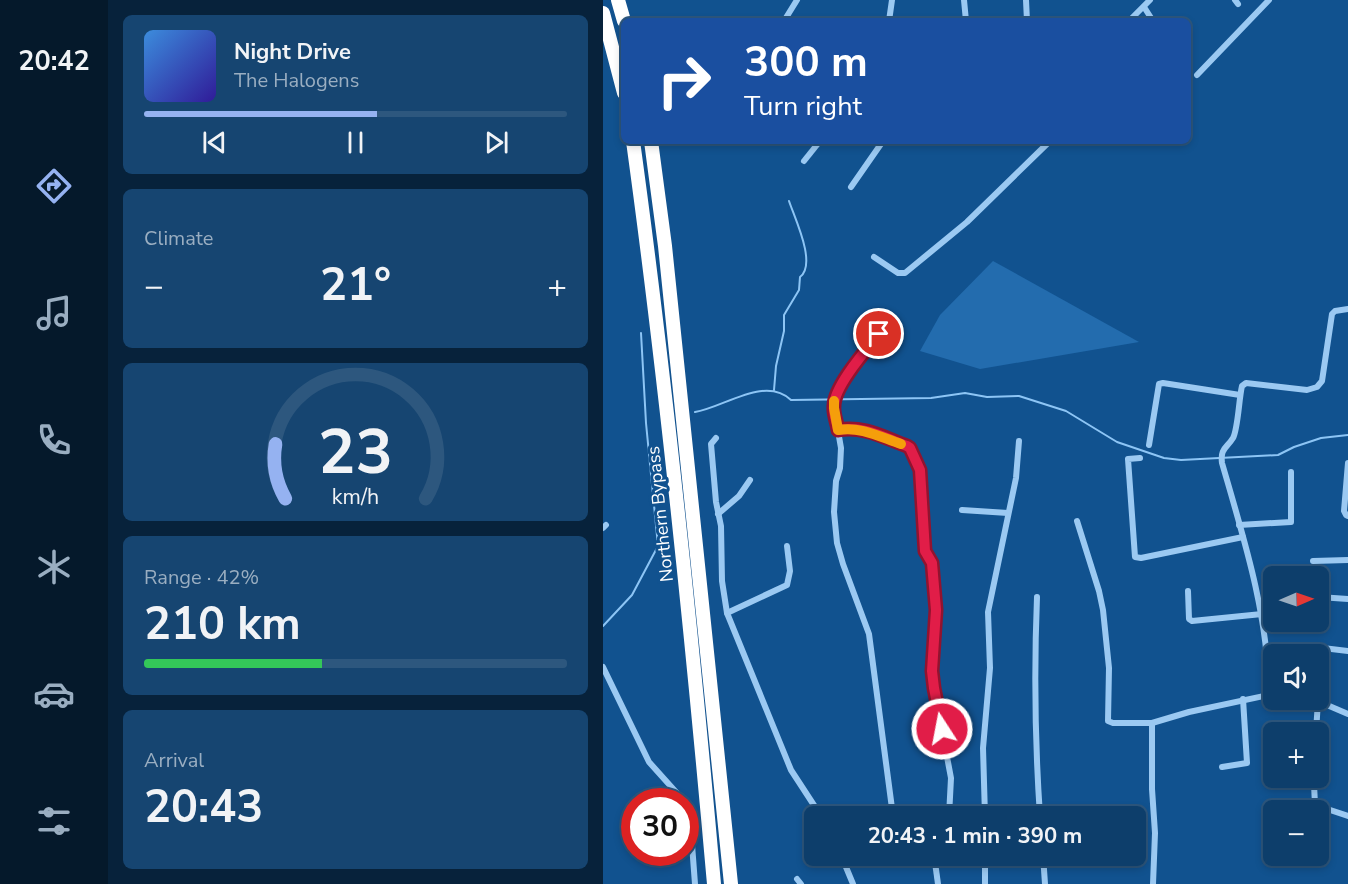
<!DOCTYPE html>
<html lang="en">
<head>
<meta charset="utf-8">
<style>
	:root { --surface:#0d3e6b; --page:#164571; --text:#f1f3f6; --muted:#9aaec1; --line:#2d577e; --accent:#95b2f1 }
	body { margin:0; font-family:"Nunito Sans",sans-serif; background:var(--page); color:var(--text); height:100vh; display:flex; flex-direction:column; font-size:22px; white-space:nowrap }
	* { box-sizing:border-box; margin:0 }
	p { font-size:20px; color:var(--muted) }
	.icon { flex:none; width:33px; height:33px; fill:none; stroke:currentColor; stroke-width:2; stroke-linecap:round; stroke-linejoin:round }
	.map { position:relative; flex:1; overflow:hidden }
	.sheet { display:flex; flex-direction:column; gap:15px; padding:15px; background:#07223b; width:495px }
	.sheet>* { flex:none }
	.hud { position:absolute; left:18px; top:18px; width:570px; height:126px; border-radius:9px; box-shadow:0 3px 9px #0003,0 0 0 2px var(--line); background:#1a4fa0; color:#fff; overflow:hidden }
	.needle { width:39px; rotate:88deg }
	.fabs { position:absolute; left:660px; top:566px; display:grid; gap:12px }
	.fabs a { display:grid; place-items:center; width:66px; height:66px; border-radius:9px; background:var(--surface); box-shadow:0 3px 9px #0003,0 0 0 2px var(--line); font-size:30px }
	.speed { position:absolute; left:18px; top:788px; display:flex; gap:12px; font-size:30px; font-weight:700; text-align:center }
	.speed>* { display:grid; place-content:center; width:78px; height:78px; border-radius:50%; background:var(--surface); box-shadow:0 3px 9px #0003,0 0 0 2px var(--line); line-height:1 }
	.speed .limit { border:9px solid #d22; background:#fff; color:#111 }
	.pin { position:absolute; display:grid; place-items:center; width:51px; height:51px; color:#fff; margin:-26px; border:3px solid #fff; border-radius:50%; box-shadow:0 2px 6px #0007 }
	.me { position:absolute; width:66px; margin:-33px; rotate:349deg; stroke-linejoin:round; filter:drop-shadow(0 0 4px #0008) }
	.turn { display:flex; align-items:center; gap:21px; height:126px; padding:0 24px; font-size:27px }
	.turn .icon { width:78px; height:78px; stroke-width:2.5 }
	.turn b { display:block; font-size:42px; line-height:51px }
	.big { font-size:45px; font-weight:700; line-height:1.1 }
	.sheet .tile { flex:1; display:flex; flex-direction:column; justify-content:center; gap:9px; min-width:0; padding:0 21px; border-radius:9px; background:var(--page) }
	.sheet .dial { align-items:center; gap:0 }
	.dial svg { height:156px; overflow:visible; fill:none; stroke:var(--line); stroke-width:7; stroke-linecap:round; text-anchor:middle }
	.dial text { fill:var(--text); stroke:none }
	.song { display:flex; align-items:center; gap:18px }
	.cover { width:72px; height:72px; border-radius:9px; background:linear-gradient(135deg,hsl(210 70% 55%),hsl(250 70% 35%)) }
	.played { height:6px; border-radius:3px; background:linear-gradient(90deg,var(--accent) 55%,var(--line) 55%) }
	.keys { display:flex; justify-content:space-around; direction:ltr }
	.heat { display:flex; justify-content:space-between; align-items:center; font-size:33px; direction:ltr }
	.charge { height:9px; border-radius:4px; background:linear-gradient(90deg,#34c759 42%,var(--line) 0) }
	.trip { position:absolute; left:201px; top:806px; width:342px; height:60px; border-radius:9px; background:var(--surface); box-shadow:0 3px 9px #0003,0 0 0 2px var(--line); font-weight:700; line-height:60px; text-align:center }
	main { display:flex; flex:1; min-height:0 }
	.tabs { display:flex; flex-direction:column; width:108px; justify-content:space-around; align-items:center; background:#05192b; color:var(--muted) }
	.tabs .icon { width:42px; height:42px }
	.tabs .selected { color:var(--accent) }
	.tabs b { font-size:27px; color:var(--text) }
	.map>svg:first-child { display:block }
</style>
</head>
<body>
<main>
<nav class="tabs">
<b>20:42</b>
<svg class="icon selected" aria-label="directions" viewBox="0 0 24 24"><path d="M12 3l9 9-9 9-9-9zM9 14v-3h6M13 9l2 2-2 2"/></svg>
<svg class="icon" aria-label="music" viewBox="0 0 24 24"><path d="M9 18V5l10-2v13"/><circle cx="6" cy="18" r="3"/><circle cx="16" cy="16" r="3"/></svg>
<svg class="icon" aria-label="phone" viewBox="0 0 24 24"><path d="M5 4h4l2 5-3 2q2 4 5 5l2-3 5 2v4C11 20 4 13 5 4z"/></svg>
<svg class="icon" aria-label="climate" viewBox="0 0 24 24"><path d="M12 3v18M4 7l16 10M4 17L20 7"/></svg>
<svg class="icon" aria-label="car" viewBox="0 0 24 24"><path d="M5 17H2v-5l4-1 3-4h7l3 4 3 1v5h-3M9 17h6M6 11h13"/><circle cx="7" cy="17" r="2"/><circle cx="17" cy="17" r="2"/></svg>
<svg class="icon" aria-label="filters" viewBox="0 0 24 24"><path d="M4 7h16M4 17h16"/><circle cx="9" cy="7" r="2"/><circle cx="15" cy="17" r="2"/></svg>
</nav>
<section class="sheet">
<div class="tile">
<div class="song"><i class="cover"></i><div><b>Night Drive</b><p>The Halogens</p></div></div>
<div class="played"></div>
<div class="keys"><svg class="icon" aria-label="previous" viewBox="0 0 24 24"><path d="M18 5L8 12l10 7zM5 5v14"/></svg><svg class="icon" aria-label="pause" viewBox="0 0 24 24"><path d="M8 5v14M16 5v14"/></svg><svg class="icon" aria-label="next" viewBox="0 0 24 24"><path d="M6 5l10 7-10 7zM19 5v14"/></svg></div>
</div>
<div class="tile"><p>Climate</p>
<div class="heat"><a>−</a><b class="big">21°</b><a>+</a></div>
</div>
<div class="tile dial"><svg viewBox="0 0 100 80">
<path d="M14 69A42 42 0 1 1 86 69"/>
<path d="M14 69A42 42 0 0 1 9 41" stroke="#95b2f1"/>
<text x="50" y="56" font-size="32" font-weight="700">23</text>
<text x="50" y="72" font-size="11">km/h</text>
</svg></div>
<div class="tile"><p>Range · 42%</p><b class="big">210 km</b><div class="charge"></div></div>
<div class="tile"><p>Arrival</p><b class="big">20:43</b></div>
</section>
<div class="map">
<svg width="745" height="884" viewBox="0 0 745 884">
	<rect width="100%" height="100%" fill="#11528f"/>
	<path fill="#236cae" d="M390,261L536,342L377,369L317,351L337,315Z"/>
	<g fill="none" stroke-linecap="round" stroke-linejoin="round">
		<g stroke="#8dc5f5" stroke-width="2">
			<path d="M171,390L173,366L181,331V315L196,290L197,277C214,264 192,219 186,201"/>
			<path d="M92,412C120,408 162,375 188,400L328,398L362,393L384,397L416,396L463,411L514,442L561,458L578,460L675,455L691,447L718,438L745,435"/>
			<path d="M0,626L29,595L55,546L43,423L38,333"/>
		</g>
		<g stroke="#9bc9f2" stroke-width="6">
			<path d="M361,0L363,21"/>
			<path d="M423,0L424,21"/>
			<path d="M632,0L635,4"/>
			<path d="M541,7L550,21"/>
			<path d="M181,21L194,0"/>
			<path d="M286,21L289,0"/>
			<path d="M526,21L547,0"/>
			<path d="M594,75L666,0"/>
			<path d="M201,161L217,141"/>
			<path d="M248,187L280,141"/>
			<path d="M271,257L295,273H302L364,222L447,141"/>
			<path d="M276,334L251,364L232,401L231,408L238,448L237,468L233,481L231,512L234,543L240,564L266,634L290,816"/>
			<path d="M235,430C259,425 282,438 304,446C325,462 322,526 323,551L328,559L332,592L333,627L329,671L331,688L348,778L346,816"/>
			<path d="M113,438L108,444L113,502L118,526L119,581L124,613"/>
			<path d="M546,445L556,384L560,383L637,395"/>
			<path d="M537,458L525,459L532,557L538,558L640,537"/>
			<path d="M745,463L741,511L743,515L745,516"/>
			<path d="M359,510L405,513"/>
			<path d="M115,514L136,496L147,480"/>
			<path d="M474,521L496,591L500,610L506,668L505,721L510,723H549"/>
			<path d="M636,525L688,522V472"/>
			<path d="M0,528L3,525"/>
			<path d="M184,546L187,571L184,585L124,613L188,770L218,816"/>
			<path d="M710,561L745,560"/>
			<path d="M585,591L586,619L589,621L659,614"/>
			<path d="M434,597C431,670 432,743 437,816"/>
			<path d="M716,597L745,599"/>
			<path d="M688,654L691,646L695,645L745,651"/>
			<path d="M0,667L46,762L81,801"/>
			<path d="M666,694C665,614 641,539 619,463C617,448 624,448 630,438C635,429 636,398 639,386L643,383L704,390L714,387L719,381L729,314L732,311L745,309"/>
			<path d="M710,699L745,714"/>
			<path d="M713,732L715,701"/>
			<path d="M619,767L644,763L640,699"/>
			<path d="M711,784L712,805L745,816"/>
			<path d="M82,804L87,818L92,884"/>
			<path d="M665,810L712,805"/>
			<path d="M382,816L380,748L387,668L385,612L413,478L416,441"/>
			<path d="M238,855L250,884"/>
			<path d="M331,855L335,884"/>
			<path d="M382,855V884"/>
			<path d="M440,855L442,884"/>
			<path d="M194,879L198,884"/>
			<path d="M550,884L552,833L549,789V723L586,712L670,694"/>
		</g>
		<g stroke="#fff" stroke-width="14">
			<path d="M15,0L21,21"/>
			<path d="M0,13L21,93"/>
			<path d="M30,141C64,388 89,636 111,884"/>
			<path d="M48,141L62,246L128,884"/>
		</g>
	</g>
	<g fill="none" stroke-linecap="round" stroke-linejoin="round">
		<defs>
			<path id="route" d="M276,334C264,349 231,386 231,406C230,414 234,422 235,430C260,425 282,438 304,446L307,448L317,470L322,551L329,563L333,610L329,671L331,688L339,729"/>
		</defs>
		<use href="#route" stroke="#92132f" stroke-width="15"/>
		<use href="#route" stroke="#e11d48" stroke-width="10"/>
		<path stroke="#f59e0b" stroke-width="10" d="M231,401V408L235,430C258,426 277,437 298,444"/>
	</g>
	<g text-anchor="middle" stroke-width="6" stroke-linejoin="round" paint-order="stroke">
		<g font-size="18" fill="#fff" stroke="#11528f">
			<text transform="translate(57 514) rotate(-96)" y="6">Northern Bypass</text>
		</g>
	</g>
</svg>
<div class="fabs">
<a><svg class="needle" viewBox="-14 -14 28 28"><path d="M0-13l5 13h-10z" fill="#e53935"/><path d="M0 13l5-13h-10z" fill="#9aaec1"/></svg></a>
<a><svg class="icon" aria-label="sound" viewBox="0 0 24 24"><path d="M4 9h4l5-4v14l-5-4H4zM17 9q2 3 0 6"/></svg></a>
<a>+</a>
<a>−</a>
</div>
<div class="speed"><div class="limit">30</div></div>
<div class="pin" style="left:276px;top:334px;background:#d93025"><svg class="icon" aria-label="arrive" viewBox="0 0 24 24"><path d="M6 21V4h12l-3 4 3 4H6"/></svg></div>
<svg class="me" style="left:339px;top:729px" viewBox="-20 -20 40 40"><circle r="17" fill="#e11d48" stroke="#fff" stroke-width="3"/><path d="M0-11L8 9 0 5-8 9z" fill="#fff"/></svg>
<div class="trip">20:43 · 1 min · 390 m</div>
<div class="hud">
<div class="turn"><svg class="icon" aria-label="right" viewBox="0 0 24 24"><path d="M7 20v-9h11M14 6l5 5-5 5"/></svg><div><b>300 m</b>Turn right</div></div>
</div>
</div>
</main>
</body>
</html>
